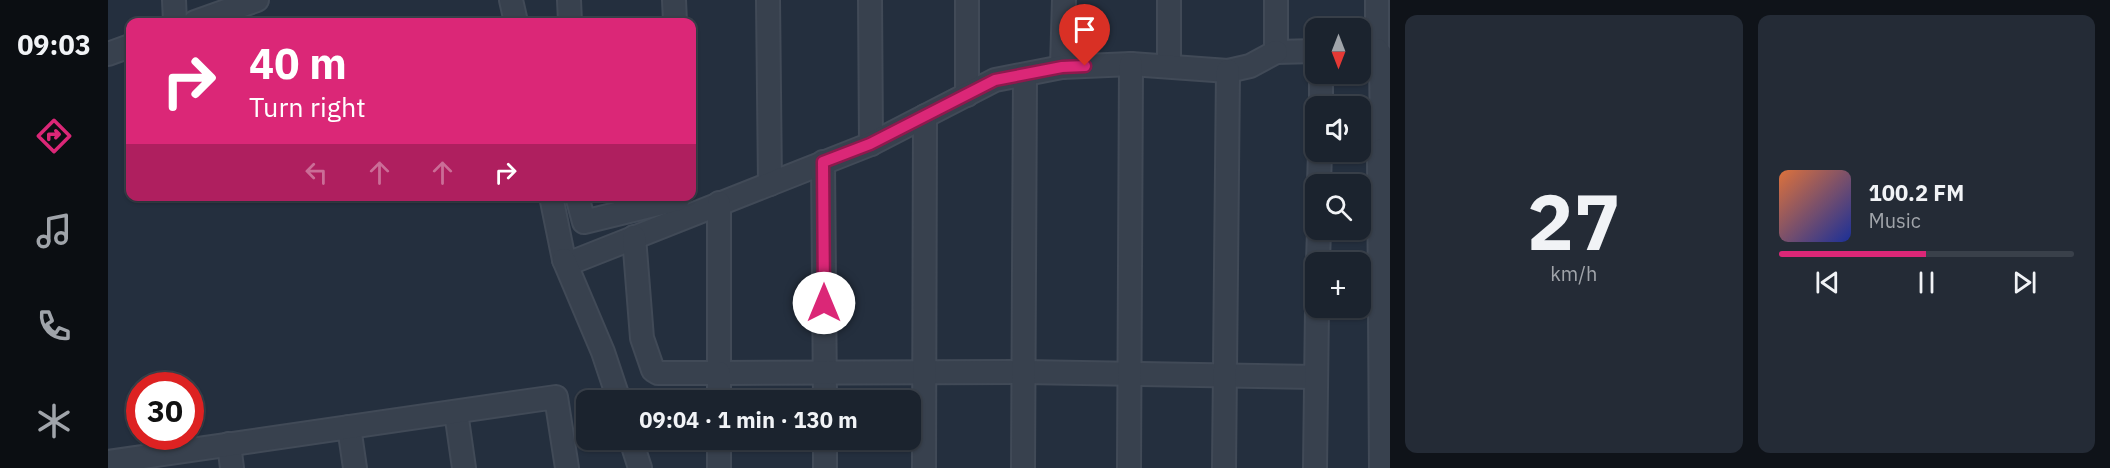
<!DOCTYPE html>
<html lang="en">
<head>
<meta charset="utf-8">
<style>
	:root { --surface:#1b232e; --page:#242b36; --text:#f1f3f6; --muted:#a0a4aa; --line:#39404a; --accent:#db2777 }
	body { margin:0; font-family:"IBM Plex Sans",sans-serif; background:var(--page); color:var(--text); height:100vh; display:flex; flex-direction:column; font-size:22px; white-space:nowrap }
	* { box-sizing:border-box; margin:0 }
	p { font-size:20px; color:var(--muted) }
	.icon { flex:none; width:33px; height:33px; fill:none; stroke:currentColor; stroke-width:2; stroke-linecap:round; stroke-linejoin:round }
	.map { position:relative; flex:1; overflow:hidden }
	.drawer { display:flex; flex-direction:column; gap:15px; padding:15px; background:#0f1319; width:720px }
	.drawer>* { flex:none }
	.guide { position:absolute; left:18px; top:18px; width:570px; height:183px; border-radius:12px; box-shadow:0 2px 4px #0004,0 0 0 2px var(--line); background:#db2777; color:#fff; overflow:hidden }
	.needle { width:39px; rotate:180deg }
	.tools { position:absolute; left:1197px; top:18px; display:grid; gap:12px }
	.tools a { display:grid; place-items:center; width:66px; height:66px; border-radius:12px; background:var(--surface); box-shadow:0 2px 4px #0004,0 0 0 2px var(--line); font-size:30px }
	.speed { position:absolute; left:18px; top:372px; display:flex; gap:12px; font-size:30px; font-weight:700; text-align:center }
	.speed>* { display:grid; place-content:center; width:78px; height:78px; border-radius:50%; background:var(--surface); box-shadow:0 2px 4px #0004,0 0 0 2px var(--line); line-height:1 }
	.speed .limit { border:9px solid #d22; background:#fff; color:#111 }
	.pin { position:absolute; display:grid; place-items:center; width:51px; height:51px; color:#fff; margin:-62px -26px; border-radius:50% 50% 50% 0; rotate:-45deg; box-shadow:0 0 6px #0007 }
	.pin .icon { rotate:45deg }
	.me { position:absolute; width:66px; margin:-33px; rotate:0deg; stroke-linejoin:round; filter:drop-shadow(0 0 4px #0008) }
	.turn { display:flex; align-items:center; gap:21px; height:126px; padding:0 24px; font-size:27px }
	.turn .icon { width:78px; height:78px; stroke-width:2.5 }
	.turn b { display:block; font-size:42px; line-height:51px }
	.lanes { display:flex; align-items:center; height:57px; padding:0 24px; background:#0003; justify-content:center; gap:30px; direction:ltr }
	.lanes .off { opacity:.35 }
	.drawer .tile { flex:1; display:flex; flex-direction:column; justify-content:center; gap:9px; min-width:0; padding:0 21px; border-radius:12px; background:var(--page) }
	.drawer .dial { align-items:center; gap:0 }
	.dial b { font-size:78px; line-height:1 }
	.song { display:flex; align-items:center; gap:18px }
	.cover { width:72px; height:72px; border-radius:9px; background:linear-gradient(135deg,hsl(20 70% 55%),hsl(230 70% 35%)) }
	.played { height:6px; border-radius:3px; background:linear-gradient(90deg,var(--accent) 50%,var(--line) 50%) }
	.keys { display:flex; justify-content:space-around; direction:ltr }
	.drawer .tiles { flex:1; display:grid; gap:15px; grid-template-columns:repeat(2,1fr) }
	.trip { position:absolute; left:468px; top:390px; width:345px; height:60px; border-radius:12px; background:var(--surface); box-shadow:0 2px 4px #0004,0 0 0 2px var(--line); font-weight:700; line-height:60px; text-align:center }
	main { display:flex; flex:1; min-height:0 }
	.dock { display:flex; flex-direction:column; width:108px; justify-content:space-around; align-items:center; background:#0b0e12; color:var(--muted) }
	.dock .icon { width:42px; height:42px }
	.dock .selected { color:var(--accent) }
	.dock b { font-size:27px; color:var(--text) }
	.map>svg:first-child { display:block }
</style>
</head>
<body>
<main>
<nav class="dock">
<b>09:03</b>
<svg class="icon selected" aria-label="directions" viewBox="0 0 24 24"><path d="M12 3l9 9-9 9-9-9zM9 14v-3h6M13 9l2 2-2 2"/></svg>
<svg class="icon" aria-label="music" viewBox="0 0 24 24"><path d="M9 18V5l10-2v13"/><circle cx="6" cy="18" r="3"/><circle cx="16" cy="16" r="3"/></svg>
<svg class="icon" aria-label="phone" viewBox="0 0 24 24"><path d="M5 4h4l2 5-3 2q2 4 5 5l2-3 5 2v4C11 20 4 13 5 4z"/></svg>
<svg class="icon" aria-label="climate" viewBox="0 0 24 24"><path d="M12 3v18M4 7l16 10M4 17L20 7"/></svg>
</nav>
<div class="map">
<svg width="1282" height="468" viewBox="0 0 1282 468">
	<rect width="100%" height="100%" fill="#242f3e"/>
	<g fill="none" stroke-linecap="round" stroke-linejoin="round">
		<defs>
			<g id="minor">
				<path d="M66,0L67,22"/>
				<path d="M403,0L408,22"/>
				<path d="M461,0L462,22"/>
				<path d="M566,0L567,22"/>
				<path d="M660,0L662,184"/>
				<path d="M762,0L763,144"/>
				<path d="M1061,0V66"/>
				<path d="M1168,0V52L1208,51"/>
				<path d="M1269,0V50"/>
				<path d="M87,22L149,0"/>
				<path d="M1252,50H1269L1273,55L1274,150"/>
				<path d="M0,54L22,46"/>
				<path d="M954,67L956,0"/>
				<path d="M859,95V0"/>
				<path d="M1213,106V74"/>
				<path d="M715,162L717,400"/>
				<path d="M1211,184L1212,152"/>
				<path d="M443,196L456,260L467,261L763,144L887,80L954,67L1023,64L1120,71L1142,66L1168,52"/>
				<path d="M469,196L476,222L570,199V196"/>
				<path d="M611,203V373L916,372L1208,377"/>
				<path d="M526,237L534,338L545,370L550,373H611V400"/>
				<path d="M456,260L495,352L511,400"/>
				<path d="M1210,262L1211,230"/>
				<path d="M348,412L356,468"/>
				<path d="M241,427L247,468"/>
				<path d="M523,440L532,468"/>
				<path d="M611,440V468"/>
				<path d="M717,440V468"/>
				<path d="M121,444L124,468"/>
				<path d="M0,462L448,397L459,468"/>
				<path d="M816,468L817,116"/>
				<path d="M915,468L917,75"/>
				<path d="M1021,468L1023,64"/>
				<path d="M1116,468L1120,71"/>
				<path d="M1207,468L1209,308"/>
				<path d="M1273,468L1271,156L1274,150H1282"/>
			</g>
		</defs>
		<use href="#minor" stroke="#414a57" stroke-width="26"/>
		<use href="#minor" stroke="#38414e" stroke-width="22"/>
	</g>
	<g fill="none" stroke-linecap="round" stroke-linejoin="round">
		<defs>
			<path id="route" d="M716,303L715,162L762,144L887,80L954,67L977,66"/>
		</defs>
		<use href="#route" stroke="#8e194d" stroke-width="15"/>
		<use href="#route" stroke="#db2777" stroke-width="10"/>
	</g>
</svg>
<div class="tools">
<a><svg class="needle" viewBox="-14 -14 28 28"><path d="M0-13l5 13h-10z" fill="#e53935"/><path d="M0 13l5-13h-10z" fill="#a0a4aa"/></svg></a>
<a><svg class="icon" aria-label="sound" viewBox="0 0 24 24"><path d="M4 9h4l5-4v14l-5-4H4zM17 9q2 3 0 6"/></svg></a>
<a><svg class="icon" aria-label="search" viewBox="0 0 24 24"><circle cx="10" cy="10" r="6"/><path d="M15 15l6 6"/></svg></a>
<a>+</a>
</div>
<div class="speed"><div class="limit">30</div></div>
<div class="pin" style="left:977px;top:66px;background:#d93025"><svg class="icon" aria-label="arrive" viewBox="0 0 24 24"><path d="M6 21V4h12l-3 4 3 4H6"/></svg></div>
<svg class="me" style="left:716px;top:303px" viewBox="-20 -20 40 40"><circle r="19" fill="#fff"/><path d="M0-13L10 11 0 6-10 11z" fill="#db2777"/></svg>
<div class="trip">09:04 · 1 min · 130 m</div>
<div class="guide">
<div class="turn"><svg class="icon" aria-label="right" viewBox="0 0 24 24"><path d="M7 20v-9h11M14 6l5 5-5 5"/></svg><div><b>40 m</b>Turn right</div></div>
<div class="lanes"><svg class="icon off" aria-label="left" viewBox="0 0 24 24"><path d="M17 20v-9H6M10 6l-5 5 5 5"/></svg><svg class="icon off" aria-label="ahead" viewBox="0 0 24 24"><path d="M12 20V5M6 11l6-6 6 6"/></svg><svg class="icon off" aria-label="ahead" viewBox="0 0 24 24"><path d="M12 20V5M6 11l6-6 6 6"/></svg><svg class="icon" aria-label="right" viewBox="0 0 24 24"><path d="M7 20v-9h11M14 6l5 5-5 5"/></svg></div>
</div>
</div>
<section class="drawer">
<div class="tiles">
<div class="tile dial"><b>27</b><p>km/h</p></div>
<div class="tile">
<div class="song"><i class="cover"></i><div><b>100.2 FM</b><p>Music</p></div></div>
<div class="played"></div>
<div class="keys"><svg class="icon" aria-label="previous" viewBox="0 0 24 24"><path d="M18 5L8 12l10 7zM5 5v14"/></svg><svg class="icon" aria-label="pause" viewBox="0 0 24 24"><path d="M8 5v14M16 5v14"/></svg><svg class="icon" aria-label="next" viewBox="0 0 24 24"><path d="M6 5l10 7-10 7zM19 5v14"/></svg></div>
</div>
</div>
</section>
</main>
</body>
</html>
